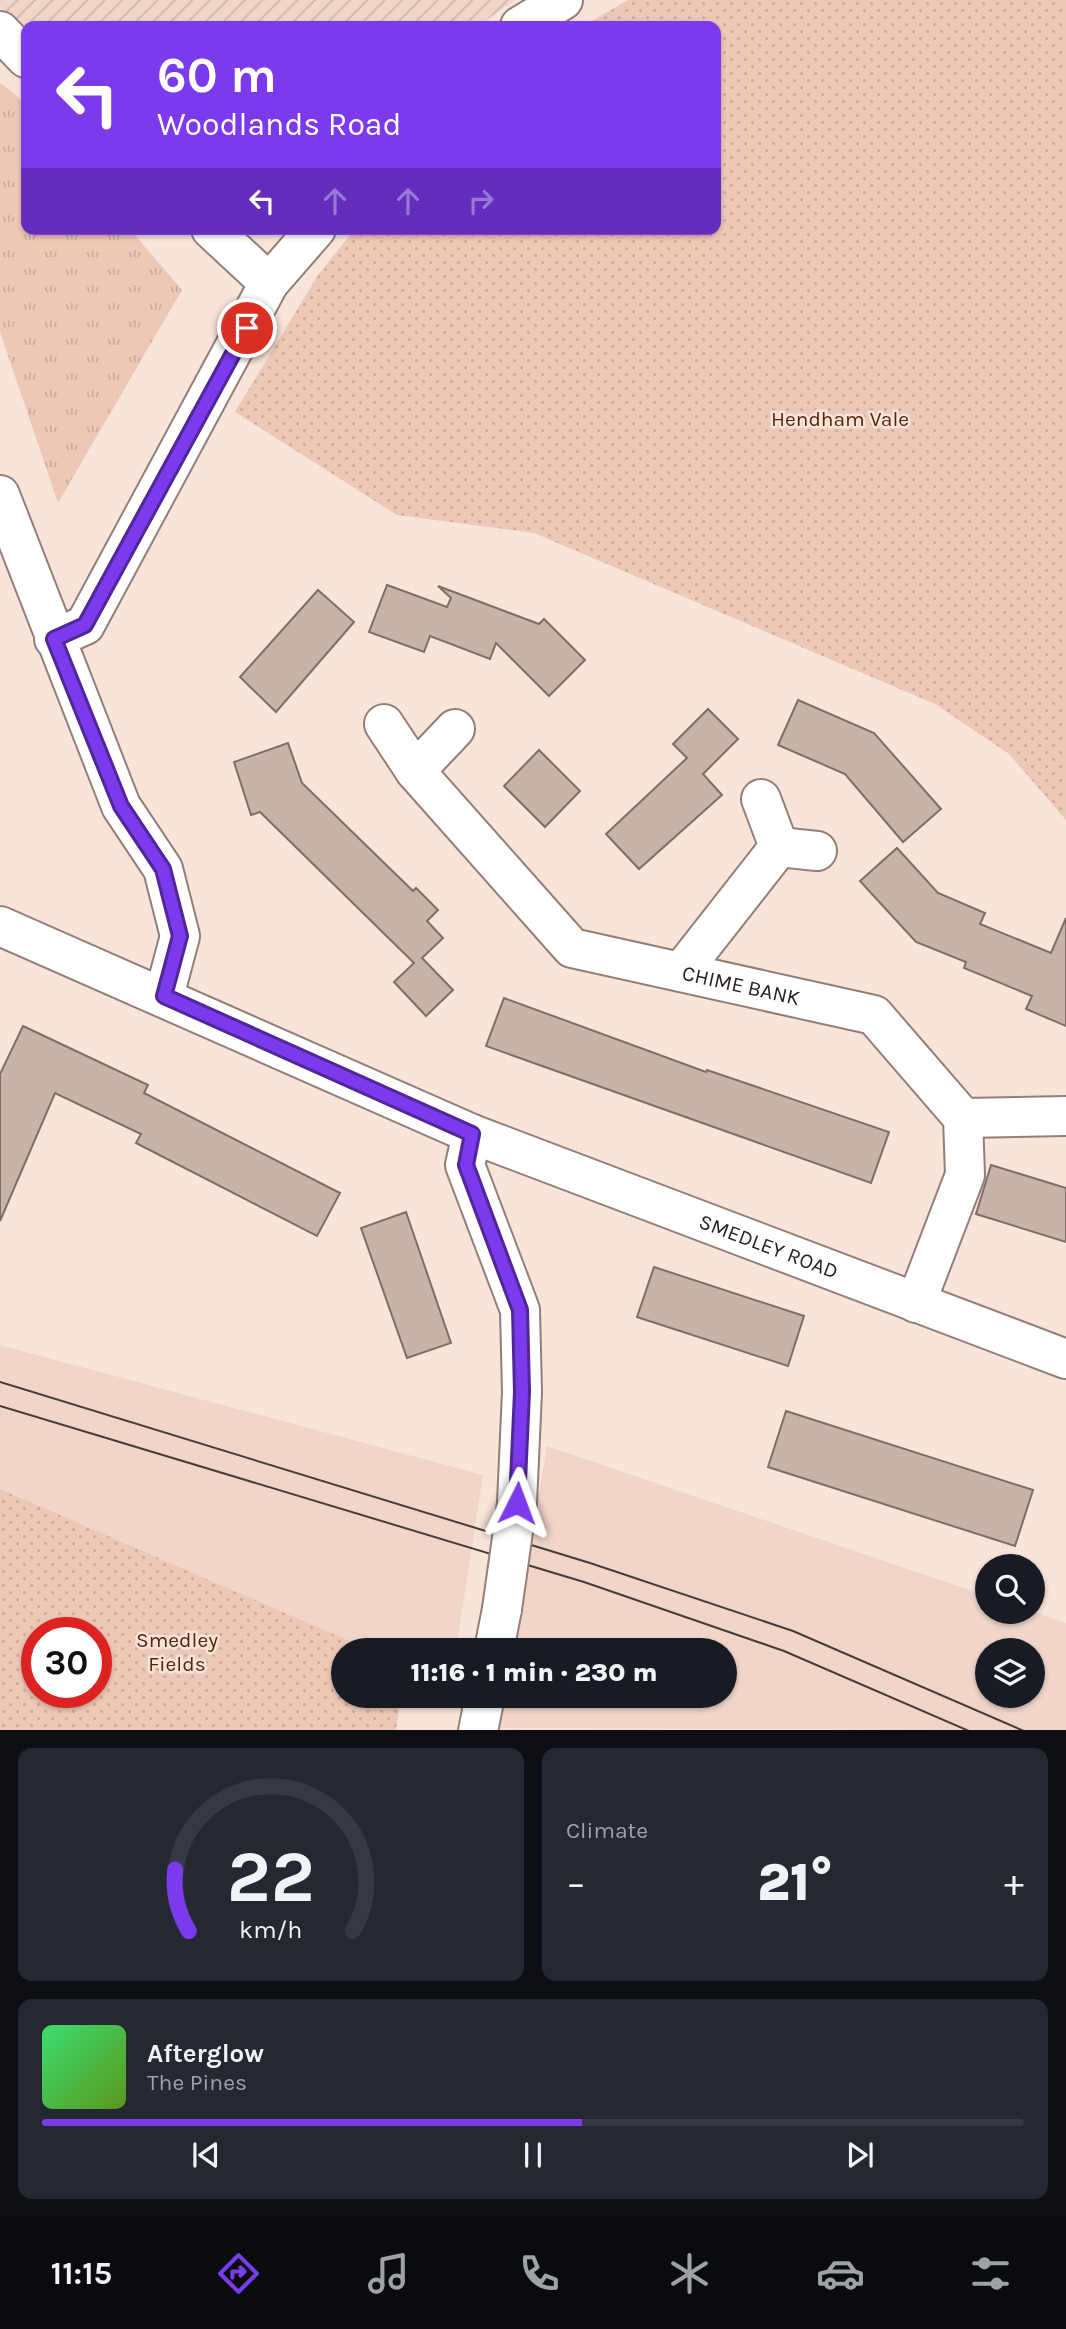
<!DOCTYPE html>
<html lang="en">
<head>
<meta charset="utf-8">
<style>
	:root { --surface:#171b24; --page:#242831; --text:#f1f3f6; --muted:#9ea1a6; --line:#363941; --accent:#7c3aed }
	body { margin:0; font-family:Karla,sans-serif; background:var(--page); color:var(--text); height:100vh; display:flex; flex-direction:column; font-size:26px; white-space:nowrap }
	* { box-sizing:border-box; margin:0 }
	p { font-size:23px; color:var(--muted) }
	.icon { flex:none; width:38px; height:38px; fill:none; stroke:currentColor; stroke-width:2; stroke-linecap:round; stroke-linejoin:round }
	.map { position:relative; height:1730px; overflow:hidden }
	.details { display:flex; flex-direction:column; gap:18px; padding:18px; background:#0d0f14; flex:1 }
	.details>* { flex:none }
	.guide { position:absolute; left:21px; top:21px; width:700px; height:214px; border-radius:14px; box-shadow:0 2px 5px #0004; background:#7c3aed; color:#fff; overflow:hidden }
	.buttons { position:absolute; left:975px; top:1554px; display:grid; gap:14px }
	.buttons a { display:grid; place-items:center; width:70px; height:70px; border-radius:50%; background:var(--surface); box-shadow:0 2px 5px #0004; font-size:35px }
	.speed { position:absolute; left:21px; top:1617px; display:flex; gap:14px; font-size:35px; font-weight:700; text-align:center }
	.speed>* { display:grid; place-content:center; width:91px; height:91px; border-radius:50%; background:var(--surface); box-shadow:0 2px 5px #0004; line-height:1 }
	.speed .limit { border:10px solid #d22; background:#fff; color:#111 }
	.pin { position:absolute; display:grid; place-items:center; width:60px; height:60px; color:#fff; margin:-30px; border:4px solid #fff; border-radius:50%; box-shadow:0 2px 7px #0007 }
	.me { position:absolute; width:77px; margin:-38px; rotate:3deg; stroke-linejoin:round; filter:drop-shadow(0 0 5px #0008) }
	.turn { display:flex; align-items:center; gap:24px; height:147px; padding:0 21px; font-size:32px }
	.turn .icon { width:91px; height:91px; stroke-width:2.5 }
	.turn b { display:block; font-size:49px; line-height:60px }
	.lanes { display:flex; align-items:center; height:66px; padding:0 21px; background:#0003; justify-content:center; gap:35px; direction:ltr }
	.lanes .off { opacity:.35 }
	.big { font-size:52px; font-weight:800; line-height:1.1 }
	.details .widget { flex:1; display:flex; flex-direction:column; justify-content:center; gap:10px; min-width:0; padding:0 24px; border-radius:14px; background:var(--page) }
	.details .dial { align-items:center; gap:0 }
	.dial svg { height:182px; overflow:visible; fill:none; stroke:var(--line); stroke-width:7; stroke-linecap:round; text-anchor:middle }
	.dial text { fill:var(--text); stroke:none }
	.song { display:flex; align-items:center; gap:21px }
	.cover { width:84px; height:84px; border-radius:10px; background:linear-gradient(135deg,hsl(140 70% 55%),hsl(90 70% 35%)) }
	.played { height:7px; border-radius:4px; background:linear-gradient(90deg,var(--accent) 55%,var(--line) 55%) }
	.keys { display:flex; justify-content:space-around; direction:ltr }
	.heat { display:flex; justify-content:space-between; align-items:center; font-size:38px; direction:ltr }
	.details .tiles { flex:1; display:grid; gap:18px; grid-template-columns:1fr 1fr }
	.widget:last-child { grid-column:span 2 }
	.trip { position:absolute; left:331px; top:1638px; width:406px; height:70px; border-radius:35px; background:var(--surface); box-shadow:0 2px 5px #0004; font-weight:800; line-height:70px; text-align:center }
	.tab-bar { display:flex; height:112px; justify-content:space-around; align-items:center; background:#090b0e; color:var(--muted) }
	.tab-bar .icon { width:49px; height:49px }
	.tab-bar .active { color:var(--accent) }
	.tab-bar b { font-size:32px; color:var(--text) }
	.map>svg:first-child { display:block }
</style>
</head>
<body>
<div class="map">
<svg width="1066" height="1731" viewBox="0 0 1066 1731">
	<defs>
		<pattern id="industrial-furrows" width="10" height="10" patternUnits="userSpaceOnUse" patternTransform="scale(1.75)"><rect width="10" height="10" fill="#f1d5c9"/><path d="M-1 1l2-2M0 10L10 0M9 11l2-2" fill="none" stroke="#cfb7ac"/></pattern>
		<pattern id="grass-tufts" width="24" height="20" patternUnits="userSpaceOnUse" patternTransform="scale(1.75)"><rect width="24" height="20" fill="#eec8b6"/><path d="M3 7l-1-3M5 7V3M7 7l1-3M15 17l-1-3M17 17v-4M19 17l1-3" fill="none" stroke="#ccac9c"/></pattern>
		<pattern id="park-dots" width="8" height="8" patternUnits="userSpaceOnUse" patternTransform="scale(1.75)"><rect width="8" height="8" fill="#eec8b6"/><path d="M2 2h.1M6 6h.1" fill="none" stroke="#ccac9c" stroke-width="1.8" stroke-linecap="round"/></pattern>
	</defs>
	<rect width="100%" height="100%" fill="#f9e4da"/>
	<g fill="#f1d5c9" fill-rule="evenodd">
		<path d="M0,1345L483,1475L456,1650H343L0,1585Z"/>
		<path d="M547,1446L987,1596V1612L1033,1611L1066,1623V1730L500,1728L505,1696H724V1650H513ZM987,1650H1032V1696H987Z"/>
	</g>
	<path fill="url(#industrial-furrows)" d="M0,0H515L478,26H26V32L0,8Z"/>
	<path fill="url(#grass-tufts)" d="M0,83L14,93L26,107V229H130L182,290L58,503L0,332Z"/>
	<g fill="url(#park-dots)" fill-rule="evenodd">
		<path d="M628,0H1066V820L1009,754L935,704L534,533L397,515L235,412L318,275L355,229H716V26H583Z"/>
		<path d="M0,1489L370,1650H343V1696H401L396,1730H0ZM37,1633H96V1692H37Z"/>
	</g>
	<g fill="#c7b3aa" stroke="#806d65" stroke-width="2">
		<path d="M387,585L447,607L451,598L438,586L539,624L544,619L585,660L549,696L496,643L490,659L430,636L424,652L369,632Z"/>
		<path d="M318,590L354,622L276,712L240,677Z"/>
		<path d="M798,700L874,733L941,809L903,842L845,774L778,745Z"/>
		<path d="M708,709L738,739L703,774L722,795L639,869L606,834L687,758L673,744Z"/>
		<path d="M288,743L302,783L413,891L416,888L438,910L427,921L443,938L422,958L453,990L426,1016L394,982L414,963L260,812L251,815L234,762Z"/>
		<path d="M539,750L580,791L545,827L504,786Z"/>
		<path d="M897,848L938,893L985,913L980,924L1051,953L1066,918V1026L1026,1009L1032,996L964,968L966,962L916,942L860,881Z"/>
		<path d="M504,998L706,1072L707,1070L889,1132L871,1183L486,1046Z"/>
		<path d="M23,1026L148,1085L144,1093L340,1193L317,1236L136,1143L141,1134L55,1093L0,1221V1074Z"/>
		<path d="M991,1165L1066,1188V1242L976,1214Z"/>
		<path d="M406,1212L451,1343L407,1358L361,1228Z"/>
		<path d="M654,1267L804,1316L788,1366L637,1317Z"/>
		<path d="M786,1411L1033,1490L1015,1546L768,1467Z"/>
	</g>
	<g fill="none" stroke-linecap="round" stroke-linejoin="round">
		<defs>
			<g id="minor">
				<path d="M520,26L563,0"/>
				<path d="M0,31L26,58"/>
				<path d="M211,229L269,283"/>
				<path d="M0,495L121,806L163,869L180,936L164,996"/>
				<path d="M54,639L85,625L269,283L316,229"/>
				<path id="s1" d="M384,724L415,771L572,948L874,1015L963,1118L965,1175L916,1303"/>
				<path d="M415,771L455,729"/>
				<path d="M779,847L817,851"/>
				<path id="s2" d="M0,926L472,1134L1066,1359"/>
				<path d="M681,972L779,847L761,799"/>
				<path d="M963,1118L1066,1116"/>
				<path d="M472,1134L465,1165L520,1310L522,1392L517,1503"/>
				<path d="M494,1650L502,1609"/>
				<path d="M478,1731L485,1696"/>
			</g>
		</defs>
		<use href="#minor" stroke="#927f77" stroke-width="42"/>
		<use href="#minor" stroke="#fff" stroke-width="38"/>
		<g stroke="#463d39" stroke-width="2">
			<path d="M0,1382L590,1563L793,1631L1024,1731"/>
			<path d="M0,1406L584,1582L784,1651L969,1731"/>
		</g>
		<defs>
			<path id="minor-bridge" d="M502,1609L517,1503"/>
		</defs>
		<use href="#minor-bridge" stroke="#927f77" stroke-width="42" stroke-linecap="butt"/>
		<use href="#minor-bridge" stroke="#fff" stroke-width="38"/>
	</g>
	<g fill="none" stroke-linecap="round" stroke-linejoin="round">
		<defs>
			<path id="route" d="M247,328L85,625L54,639L121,806L163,869L180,936L164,996L472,1134L466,1165L520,1310L522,1392L517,1503"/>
		</defs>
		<use href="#route" stroke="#51269a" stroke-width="18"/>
		<use href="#route" stroke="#7c3aed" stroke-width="12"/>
	</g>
	<g text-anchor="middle" stroke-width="5" stroke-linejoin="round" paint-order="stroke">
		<g font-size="21" fill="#572508" stroke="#f9e4da">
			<text x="840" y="426">Hendham Vale</text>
			<text x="177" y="1647">Smedley<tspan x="177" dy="24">Fields</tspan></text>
		</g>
		<g font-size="21" fill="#29221e" stroke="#f9e4da">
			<text dy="7" stroke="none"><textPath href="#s1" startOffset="466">CHIME BANK</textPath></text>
			<text dy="7" stroke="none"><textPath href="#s2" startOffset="833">SMEDLEY ROAD</textPath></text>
		</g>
	</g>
</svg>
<div class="buttons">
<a><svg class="icon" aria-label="search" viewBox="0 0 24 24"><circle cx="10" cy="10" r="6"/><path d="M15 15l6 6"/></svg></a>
<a><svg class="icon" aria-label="layers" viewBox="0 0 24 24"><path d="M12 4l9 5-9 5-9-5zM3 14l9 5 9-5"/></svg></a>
</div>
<div class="speed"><div class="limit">30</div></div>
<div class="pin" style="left:247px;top:328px;background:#d93025"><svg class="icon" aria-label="arrive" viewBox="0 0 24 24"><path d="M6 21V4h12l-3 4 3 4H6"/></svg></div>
<svg class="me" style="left:517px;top:1503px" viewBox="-20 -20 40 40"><path d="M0-17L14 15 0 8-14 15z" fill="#7c3aed" stroke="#fff" stroke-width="4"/></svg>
<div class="trip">11:16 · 1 min · 230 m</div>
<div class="guide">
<div class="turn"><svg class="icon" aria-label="left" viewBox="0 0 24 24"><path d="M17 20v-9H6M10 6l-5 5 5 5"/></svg><div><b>60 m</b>Woodlands Road</div></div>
<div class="lanes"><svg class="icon" aria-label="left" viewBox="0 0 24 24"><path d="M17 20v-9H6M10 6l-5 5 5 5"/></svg><svg class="icon off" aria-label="ahead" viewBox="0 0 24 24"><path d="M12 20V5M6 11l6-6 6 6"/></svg><svg class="icon off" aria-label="ahead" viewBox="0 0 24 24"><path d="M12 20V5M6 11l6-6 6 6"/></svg><svg class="icon off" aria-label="right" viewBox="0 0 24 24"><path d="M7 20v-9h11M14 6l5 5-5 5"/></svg></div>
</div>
</div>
<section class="details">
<div class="tiles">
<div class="widget dial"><svg viewBox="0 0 100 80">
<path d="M14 69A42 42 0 1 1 86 69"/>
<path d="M14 69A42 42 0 0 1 8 42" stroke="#7c3aed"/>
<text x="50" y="56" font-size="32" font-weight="700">22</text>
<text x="50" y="72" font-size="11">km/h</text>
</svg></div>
<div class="widget"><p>Climate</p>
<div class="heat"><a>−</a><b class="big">21°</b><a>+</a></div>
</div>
<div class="widget">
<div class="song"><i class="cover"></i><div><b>Afterglow</b><p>The Pines</p></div></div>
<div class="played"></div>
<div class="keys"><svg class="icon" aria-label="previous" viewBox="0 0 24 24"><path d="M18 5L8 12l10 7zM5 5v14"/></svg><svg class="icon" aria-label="pause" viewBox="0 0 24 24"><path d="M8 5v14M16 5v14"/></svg><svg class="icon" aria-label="next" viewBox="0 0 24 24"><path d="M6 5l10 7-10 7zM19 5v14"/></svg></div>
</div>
</div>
</section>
<nav class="tab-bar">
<b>11:15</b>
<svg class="icon active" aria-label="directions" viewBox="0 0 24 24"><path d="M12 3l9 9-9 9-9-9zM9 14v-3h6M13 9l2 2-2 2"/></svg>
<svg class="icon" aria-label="music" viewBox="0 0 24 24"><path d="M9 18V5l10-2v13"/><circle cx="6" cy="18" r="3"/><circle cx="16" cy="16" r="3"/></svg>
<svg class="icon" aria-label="phone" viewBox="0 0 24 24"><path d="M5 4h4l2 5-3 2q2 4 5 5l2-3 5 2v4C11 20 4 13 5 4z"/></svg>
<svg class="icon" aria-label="climate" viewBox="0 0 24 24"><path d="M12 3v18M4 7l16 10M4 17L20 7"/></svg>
<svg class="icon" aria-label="car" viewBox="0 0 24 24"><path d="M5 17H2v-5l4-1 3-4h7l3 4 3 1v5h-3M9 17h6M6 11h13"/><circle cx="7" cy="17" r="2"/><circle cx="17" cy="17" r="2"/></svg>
<svg class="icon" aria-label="filters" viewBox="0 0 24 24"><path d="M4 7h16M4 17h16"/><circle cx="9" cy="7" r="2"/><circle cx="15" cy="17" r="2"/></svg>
</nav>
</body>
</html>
